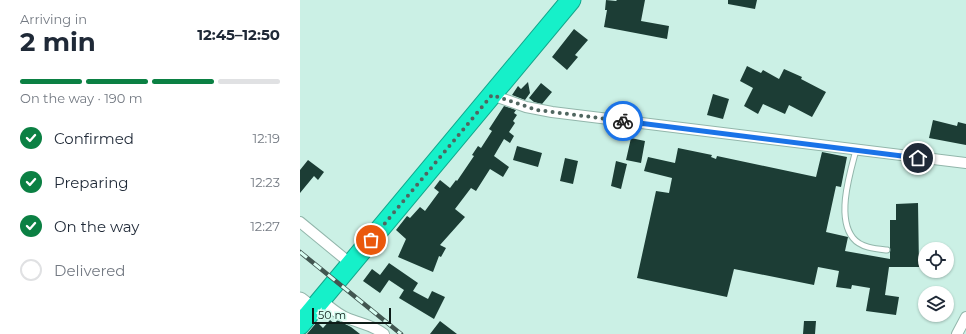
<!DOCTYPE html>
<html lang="en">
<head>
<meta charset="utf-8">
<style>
	:root { --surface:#fff; --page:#f2f2f3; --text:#1f2937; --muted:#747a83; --line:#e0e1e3; --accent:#0b8043 }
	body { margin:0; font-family:Montserrat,sans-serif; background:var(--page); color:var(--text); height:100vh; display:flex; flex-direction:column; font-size:15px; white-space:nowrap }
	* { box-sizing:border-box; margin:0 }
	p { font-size:13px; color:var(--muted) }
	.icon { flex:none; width:22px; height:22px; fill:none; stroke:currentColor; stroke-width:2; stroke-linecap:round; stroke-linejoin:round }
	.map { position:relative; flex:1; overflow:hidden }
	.sheet { display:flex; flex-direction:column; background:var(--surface); width:300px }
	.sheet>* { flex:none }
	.controls { position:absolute; left:618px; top:242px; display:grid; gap:8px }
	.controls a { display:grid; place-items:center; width:36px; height:36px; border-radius:50%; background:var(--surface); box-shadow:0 1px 3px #0004; font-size:20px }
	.scale { position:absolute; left:12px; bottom:10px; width:79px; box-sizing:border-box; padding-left:4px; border:2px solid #0e1c18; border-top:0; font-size:11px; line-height:14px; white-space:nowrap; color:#0e1c18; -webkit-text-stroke:3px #d8fef2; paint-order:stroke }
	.pin { position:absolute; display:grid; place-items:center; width:34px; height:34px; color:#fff; margin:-17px; border:2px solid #fff; border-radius:50%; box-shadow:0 1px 4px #0007 }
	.courier { position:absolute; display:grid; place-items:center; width:40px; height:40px; margin:-20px; border:3px solid #1a73e8; border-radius:50%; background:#fff; color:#222; box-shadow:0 1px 5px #0007 }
	.summary em { font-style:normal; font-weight:700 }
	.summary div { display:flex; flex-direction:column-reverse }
	.summary { display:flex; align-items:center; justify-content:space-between; height:68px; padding:0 20px }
	h1 { font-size:26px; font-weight:700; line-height:30px }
	.bar { display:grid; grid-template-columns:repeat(4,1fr); gap:6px 4px; align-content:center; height:48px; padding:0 20px }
	.bar i { height:5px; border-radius:3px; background:var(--line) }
	.bar .selected { background:var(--accent) }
	.bar p { grid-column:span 4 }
	ol { padding:0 20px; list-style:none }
	li { display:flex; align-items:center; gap:12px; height:44px }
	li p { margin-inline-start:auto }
	li .icon { padding:4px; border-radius:50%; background:var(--accent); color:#fff; stroke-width:4 }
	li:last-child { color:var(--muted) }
	li i { width:22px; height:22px; border:2px solid var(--line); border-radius:50% }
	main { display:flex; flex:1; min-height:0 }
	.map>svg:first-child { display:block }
	.building { fill:#1c3d35 }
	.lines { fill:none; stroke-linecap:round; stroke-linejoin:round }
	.lane-casing { stroke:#92b6ab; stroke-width:7 }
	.street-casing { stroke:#92b6ab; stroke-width:12 }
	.secondary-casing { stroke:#92b6ab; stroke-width:17 }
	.highway-casing { stroke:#13a68b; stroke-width:21 }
	.lane { stroke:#fff; stroke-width:5 }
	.street { stroke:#fff; stroke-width:10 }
	.secondary { stroke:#fff; stroke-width:15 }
	.highway { stroke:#16f0c9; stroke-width:19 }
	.rail-casing { stroke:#415650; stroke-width:4.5 }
	.rail { stroke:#d8fef2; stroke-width:3; stroke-dasharray:9; stroke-linecap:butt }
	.done { stroke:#506660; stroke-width:4; stroke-dasharray:0 7.2 }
	.route { stroke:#1a73e8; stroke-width:5 }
</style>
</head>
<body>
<main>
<section class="sheet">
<div class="summary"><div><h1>2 min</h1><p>Arriving in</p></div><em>12:45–12:50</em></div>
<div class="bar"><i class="selected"></i><i class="selected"></i><i class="selected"></i><i></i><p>On the way · 190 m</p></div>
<ol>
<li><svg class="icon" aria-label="check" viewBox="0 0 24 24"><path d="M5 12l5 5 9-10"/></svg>Confirmed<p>12:19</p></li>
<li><svg class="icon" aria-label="check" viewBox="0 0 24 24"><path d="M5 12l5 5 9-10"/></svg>Preparing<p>12:23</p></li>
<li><svg class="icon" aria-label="check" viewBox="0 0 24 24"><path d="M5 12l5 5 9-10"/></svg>On the way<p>12:27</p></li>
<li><i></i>Delivered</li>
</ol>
</section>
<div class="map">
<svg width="666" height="334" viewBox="0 0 666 334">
	<rect width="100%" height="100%" fill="#cbf0e5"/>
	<path class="building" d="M 306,0 L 316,1 L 317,0 L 345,0 L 341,21 L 369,26 L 367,39 L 304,27 L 307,10 L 305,10 Z
		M 428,0 L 457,0 L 455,9 L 428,4 Z
		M 274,29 L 288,40 L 275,55 L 278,57 L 267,70 L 252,57 Z
		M 447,66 L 461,73 L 463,70 L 479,79 L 484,69 L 502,77 L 501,79 L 526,92 L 512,117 L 489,105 L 485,114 L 463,104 L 458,114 L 444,106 L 453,88 L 440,81 Z
		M 228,82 L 230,93 L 225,100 L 212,95 L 218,86 L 221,89 Z
		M 241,83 L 252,92 L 242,104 L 234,102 L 229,98 Z
		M 413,94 L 429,99 L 423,119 L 407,115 Z
		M 204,106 L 216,110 L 214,113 L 217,115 L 213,121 L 215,123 L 209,132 L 214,136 L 210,143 L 204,139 L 194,156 L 209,167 L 203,177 L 190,169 L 176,191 L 171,188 L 155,209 L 165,217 L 140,245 L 146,248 L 141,257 L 139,256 L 133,272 L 98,257 L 106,239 L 96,230 L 107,216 L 110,218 L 120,207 L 125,211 L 139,192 L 134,188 L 140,180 L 150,188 L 156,180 L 157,181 L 174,156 L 172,155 L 178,146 L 181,148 L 192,131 L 189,129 Z
		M 633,120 L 657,126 L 658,122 L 666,124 L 666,145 L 629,138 Z
		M 331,138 L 345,141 L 341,163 L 326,160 Z
		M 217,146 L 242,153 L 238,167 L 213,160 Z
		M 378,148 L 412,155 L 411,157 L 416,159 L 417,156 L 516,177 L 522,152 L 547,157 L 541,187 L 536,186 L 526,232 L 548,237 L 545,251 L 590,259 L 590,220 L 596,220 L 596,204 L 618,203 L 619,267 L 589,267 L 585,295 L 599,297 L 596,315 L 566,311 L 570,288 L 552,285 L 551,289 L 536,287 L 539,271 L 518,267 L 514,285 L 434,269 L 427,297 L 337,278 L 356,191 L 369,193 L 372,178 L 344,171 L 348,157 L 375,163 Z
		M 265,158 L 278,161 L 273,184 L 260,181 Z
		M 8,160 L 24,172 L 18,180 L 14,176 L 0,193 L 0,170 Z
		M 316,161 L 327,164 L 321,189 L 311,186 Z
		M 89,263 L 118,283 L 113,291 L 128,299 L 132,291 L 145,297 L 134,319 L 99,298 L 104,290 L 89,280 L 80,293 L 63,281 L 72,269 L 80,275 Z
		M 30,320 L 35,324 L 37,320 L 51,327 L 60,334 L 7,334 L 17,322 L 23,328 Z
		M 140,321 L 157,334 L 130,334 Z
		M 504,321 L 516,321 L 515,334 L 503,334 Z"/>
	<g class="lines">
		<defs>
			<path id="lane" d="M 556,150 C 550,173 536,217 553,238 C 561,248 576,249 587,250"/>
			<path id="street" d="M 192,95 L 226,107 L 252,112 L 666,163
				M 0,222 L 51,264
				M 21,300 C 29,306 37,314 47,318 C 61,324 71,324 84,334
				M 657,334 L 666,317"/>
			<path id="secondary" d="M 0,300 L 13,310"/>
			<path id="highway" d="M 0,325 L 271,0"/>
		</defs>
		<use href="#lane" class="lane-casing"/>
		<use href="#street" class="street-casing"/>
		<use href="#secondary" class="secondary-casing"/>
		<use href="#highway" class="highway-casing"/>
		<use href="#lane" class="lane"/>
		<use href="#street" class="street"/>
		<use href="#secondary" class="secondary"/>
		<use href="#highway" class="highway"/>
		<defs>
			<path id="rail" d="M 0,252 L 101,334"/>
		</defs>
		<use href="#rail" class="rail-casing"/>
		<use href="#rail" class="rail"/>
	</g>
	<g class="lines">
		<path class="done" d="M 71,240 L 192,95 L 237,110 L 323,121"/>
		<path class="route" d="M 323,121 L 618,158"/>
	</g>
</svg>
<div class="controls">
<a><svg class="icon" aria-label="locate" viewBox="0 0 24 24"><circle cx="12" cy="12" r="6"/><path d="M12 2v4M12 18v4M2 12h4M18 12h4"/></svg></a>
<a><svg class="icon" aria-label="layers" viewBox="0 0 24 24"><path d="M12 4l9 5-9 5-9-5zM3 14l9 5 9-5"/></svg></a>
</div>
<div class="scale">50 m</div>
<div class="pin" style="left:71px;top:240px;background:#ea580c"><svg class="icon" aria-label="bag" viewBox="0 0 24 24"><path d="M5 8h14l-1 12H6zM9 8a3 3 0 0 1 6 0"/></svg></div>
<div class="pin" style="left:618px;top:158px;background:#1f2937"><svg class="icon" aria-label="home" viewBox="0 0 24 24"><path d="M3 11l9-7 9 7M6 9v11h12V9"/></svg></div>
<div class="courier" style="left:323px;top:121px"><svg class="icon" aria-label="bike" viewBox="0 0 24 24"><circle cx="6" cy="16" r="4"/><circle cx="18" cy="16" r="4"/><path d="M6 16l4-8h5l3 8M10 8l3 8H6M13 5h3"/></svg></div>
</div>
</main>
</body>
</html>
